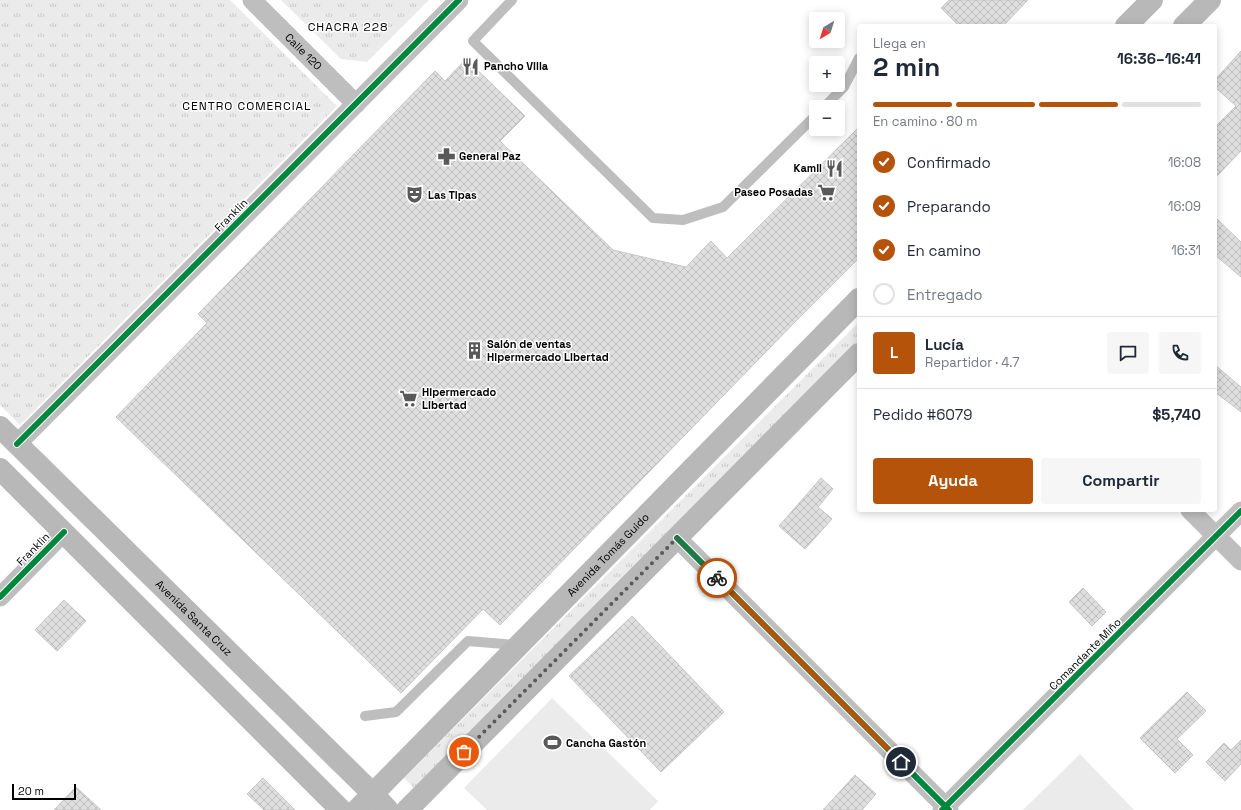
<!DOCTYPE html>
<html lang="es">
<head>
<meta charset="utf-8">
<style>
	:root { --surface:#fff; --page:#f6f6f7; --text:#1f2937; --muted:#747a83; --line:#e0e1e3; --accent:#b45309 }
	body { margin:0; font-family:"Space Grotesk",sans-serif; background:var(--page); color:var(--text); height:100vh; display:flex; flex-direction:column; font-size:15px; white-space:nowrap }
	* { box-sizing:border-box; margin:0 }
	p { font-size:13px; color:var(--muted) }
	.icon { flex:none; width:22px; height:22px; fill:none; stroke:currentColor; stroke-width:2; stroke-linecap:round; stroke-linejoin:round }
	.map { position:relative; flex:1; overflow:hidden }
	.sheet { position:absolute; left:857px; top:24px; width:360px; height:488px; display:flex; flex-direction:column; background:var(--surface); border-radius:4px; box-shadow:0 2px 10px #0003 }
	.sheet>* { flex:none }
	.needle { width:26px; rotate:218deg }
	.buttons { position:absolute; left:809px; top:12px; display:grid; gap:8px }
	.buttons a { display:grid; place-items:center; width:36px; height:36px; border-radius:4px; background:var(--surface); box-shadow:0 2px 10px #0003; font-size:20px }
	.scale { position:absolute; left:12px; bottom:10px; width:64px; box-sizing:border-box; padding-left:4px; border:2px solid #000; border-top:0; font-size:11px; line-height:14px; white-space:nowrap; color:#000; -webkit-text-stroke:3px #fff; paint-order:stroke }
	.pin { position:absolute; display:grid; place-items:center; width:34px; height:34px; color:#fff; margin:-17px; border:2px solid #fff; border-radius:50%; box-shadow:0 1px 4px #0007 }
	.courier { position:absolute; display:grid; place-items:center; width:40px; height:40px; margin:-20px; border:3px solid #b45309; border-radius:50%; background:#fff; color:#222; box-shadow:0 1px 5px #0007 }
	.head em { font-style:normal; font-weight:700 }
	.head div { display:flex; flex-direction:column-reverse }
	.head { display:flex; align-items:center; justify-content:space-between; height:68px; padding:0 16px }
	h1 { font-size:26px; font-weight:700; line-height:30px }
	.bar { display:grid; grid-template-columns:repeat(4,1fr); gap:6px 4px; align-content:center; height:48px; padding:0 16px }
	.bar i { height:5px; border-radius:3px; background:var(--line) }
	.bar .current { background:var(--accent) }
	.bar p { grid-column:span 4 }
	.line { display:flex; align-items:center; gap:10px; padding:0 16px; border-top:1px solid var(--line) }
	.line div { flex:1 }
	.round { display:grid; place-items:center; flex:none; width:42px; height:42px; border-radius:4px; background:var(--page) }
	ol { padding:0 16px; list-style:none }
	li { display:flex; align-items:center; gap:12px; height:44px }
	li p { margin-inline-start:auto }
	li .icon { padding:4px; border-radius:50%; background:var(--accent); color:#fff; stroke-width:4 }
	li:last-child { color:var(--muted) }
	li i { width:22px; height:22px; border:2px solid var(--line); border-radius:50% }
	.cta { display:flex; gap:8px; margin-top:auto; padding:8px 16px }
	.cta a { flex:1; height:46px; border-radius:4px; background:var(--accent); color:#fff; font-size:16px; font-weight:700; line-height:46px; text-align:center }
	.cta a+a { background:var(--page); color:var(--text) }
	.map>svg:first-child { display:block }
	.grass { fill:url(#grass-tufts) }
	.garden { fill:#ebebeb }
	.building { fill:url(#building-cross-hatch); stroke:#c6c6c6 }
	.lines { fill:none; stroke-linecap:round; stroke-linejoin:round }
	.lane { stroke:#bebebe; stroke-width:10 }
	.street { stroke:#bebebe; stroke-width:19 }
	.secondary { stroke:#b8b8b8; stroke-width:22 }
	.cycleway-casing { stroke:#fff; stroke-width:8 }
	.cycleway { stroke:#00873e; stroke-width:6 }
	.done { stroke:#595959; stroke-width:4; stroke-dasharray:0 7.2 }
	.route { stroke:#b45309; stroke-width:5 }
	.labels { text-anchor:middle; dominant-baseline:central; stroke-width:3; stroke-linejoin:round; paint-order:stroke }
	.street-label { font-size:11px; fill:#000; stroke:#fff }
	.poi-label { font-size:11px; font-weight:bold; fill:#000; stroke:#fff; text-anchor:start }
	.neighbourhood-label { font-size:12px; letter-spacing:1px; fill:#000; stroke:#fff }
</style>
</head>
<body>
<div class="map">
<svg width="1241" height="810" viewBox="0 0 1241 810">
	<defs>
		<pattern id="grass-tufts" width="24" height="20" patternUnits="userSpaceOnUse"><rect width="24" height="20" fill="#ebebeb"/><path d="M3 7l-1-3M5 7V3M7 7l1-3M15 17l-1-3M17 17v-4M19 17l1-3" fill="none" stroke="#c8c8c8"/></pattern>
		<pattern id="building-cross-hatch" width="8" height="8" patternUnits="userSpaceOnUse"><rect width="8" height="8" fill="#dfdfdf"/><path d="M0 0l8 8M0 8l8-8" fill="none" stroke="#bebebe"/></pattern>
	</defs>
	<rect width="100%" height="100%" fill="#fff"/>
	<path class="grass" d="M 0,0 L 230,0 L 337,106 L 20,425 L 0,405 Z
		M 281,0 L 429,0 L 367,62 L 341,59 Z
		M 859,322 L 859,344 L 415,789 L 404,778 Z"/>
	<path class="garden" d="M 552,698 L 658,801 L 650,810 L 487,810 L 464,788 Z
		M 1080,754 L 1134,810 L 1023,810 Z"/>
	<path class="building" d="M 949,0 L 1028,0 L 1003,26 L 959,26 L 941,8 Z
		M 1241,51 L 1241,151 L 1215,178 L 1215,127 L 1236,106 L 1215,87 L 1215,80 Z
		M 466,59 L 525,116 L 500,141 L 613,250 L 686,267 L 711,241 L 727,258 L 859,127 L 859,258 L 795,322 L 500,625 L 483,609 L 401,693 L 116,417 L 207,323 L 198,314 L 435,71 L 445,81 Z
		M 1215,217 L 1241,242 L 1241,277 L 1215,255 Z
		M 1215,365 L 1241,387 L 1241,412 L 1215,392 Z
		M 821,478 L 833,489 L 818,507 L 832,519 L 805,549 L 779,526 Z
		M 1083,588 L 1106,612 L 1092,626 L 1069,602 Z
		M 64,600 L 86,621 L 57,651 L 35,630 Z
		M 632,616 L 724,712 L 661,772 L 569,676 Z
		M 1187,692 L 1206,711 L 1177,739 L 1193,755 L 1175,773 L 1140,738 Z
		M 1241,740 L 1241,764 L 1225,781 L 1206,762 L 1224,743 L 1231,750 Z
		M 855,775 L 876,794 L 862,810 L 823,810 Z
		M 263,778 L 295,810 L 264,810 L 247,794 Z
		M 76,787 L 101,810 L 54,810 Z"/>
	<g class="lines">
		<path class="lane" d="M 512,0 L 473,41 L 653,218 L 683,220 L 723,207 L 816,115
			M 824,107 L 844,87 L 859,58
			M 365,716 L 396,712 L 468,641 L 517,645"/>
		<g class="street">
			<path id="s1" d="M 252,0 L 356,104"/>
			<path d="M 17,444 L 459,0"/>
			<path d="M 1190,510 L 1241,561"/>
			<path d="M 677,538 L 949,810"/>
			<path d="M 0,597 L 64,532"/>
			<path d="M 942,810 L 1241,511"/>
		</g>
		<g class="secondary">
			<path d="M 1126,26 L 1152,0"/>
			<path d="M 1184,26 L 1210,0"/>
			<path id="s2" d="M 0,427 L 373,794 L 388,810"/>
			<path d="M 0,469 L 341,810"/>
			<path id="s3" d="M 357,810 L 859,299"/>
			<path d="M 407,810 L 859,354"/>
		</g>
		<defs>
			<path id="cycleway" d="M 17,444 L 459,0
				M 677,538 L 949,810
				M 0,597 L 64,532
				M 942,810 L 1241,511"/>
		</defs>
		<use href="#cycleway" class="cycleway-casing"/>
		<use href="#cycleway" class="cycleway"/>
	</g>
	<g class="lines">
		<path class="done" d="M 464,752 L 677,538 L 717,578"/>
		<path class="route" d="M 717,578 L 901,762"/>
	</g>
	<defs>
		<symbol id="restaurant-bare" viewBox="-9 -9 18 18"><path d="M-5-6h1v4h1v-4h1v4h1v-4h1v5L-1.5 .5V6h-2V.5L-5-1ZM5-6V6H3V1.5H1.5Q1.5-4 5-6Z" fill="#595959" stroke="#fff" stroke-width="2.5" paint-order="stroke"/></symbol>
		<symbol id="pharmacy-bare" viewBox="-9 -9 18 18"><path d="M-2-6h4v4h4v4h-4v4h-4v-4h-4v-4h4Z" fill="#595959" stroke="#fff" stroke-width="2.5" paint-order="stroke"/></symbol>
		<symbol id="supermarket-bare" viewBox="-9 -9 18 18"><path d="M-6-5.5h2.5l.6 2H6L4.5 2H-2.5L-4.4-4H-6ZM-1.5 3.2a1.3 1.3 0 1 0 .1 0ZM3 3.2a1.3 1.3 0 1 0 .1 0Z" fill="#595959" stroke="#fff" stroke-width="2.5" paint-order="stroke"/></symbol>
		<symbol id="theatre-bare" viewBox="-9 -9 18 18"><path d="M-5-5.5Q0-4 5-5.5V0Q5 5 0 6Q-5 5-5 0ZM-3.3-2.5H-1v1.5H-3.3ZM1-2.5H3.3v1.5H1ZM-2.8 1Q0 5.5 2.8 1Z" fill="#595959" stroke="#fff" stroke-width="2.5" paint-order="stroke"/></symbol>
		<symbol id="building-bare" viewBox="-9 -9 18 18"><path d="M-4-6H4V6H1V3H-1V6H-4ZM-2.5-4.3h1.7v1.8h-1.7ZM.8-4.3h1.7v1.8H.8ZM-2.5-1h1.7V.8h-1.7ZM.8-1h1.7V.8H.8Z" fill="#595959" stroke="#fff" stroke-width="2.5" paint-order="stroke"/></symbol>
		<symbol id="stadium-bare" viewBox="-9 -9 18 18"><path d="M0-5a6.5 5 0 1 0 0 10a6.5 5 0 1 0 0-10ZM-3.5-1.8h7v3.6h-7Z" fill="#595959" stroke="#fff" stroke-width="2.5" paint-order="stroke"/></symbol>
	</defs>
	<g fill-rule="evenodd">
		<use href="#restaurant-bare" x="458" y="54" width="25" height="25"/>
		<use href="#pharmacy-bare" x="434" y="144" width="25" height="25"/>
		<use href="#restaurant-bare" x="822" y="156" width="25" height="25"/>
		<use href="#supermarket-bare" x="814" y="180" width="25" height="25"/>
		<use href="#theatre-bare" x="402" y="182" width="25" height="25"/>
		<use href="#building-bare" x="462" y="338" width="25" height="25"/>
		<use href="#supermarket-bare" x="396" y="386" width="25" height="25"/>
		<use href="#stadium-bare" x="540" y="730" width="25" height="25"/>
	</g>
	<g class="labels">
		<g class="street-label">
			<text stroke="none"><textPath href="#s1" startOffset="73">Calle 120</textPath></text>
			<text transform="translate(231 215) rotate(-45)">Franklin</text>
			<text transform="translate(33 549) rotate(-45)">Franklin</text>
			<text stroke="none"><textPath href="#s3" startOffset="358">Avenida Tomás Guido</textPath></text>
			<text stroke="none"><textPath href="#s2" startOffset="272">Avenida Santa Cruz</textPath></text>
			<text transform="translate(1085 654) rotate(-45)">Comandante Miño</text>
		</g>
		<g class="poi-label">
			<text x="484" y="66">Pancho Villa</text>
			<text x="459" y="156">General Paz</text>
			<text x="822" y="168" text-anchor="end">Kamil</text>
			<text x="813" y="192" text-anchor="end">Paseo Posadas</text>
			<text x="428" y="195">Las Tipas</text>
			<text x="487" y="344">Salón de ventas<tspan x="487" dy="13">Hipermercado Libertad</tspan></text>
			<text x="422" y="392">Hipermercado<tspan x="422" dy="13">Libertad</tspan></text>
			<text x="566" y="743">Cancha Gastón</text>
		</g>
		<g class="neighbourhood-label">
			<text x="348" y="27">CHACRA 228</text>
			<text x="247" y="106">CENTRO COMERCIAL</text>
		</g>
	</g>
</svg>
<div class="buttons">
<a><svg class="needle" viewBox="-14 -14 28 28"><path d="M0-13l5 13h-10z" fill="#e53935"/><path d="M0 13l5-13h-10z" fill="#747a83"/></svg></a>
<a>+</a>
<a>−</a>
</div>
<div class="scale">20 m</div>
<div class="pin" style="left:464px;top:752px;background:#ea580c"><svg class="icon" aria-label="bag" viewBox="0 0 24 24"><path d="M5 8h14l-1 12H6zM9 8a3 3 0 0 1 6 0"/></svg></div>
<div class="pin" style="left:901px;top:762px;background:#1f2937"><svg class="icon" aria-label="home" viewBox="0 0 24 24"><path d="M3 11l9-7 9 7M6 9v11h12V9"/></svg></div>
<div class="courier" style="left:717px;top:578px"><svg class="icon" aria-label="bike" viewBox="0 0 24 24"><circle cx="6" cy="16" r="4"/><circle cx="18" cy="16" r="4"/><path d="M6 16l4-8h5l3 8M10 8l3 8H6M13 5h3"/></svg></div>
<section class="sheet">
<div class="head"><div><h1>2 min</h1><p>Llega en</p></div><em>16:36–16:41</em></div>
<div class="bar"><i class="current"></i><i class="current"></i><i class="current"></i><i></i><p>En camino · 80 m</p></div>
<ol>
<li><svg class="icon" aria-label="check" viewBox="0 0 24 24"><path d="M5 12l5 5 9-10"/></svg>Confirmado<p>16:08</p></li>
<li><svg class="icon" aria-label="check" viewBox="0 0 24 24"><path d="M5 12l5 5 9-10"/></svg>Preparando<p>16:09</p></li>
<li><svg class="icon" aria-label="check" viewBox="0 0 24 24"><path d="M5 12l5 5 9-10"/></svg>En camino<p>16:31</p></li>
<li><i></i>Entregado</li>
</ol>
<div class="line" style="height:72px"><b class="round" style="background:var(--accent);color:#fff">L</b><div><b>Lucía</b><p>Repartidor · 4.7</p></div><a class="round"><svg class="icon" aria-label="chat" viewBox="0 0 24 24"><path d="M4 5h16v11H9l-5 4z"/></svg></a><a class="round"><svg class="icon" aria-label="phone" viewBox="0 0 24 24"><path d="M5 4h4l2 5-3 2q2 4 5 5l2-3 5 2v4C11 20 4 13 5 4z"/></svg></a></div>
<div class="line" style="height:52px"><div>Pedido #6079</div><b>$5,740</b></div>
<div class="cta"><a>Ayuda</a><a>Compartir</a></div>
</section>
</div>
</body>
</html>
